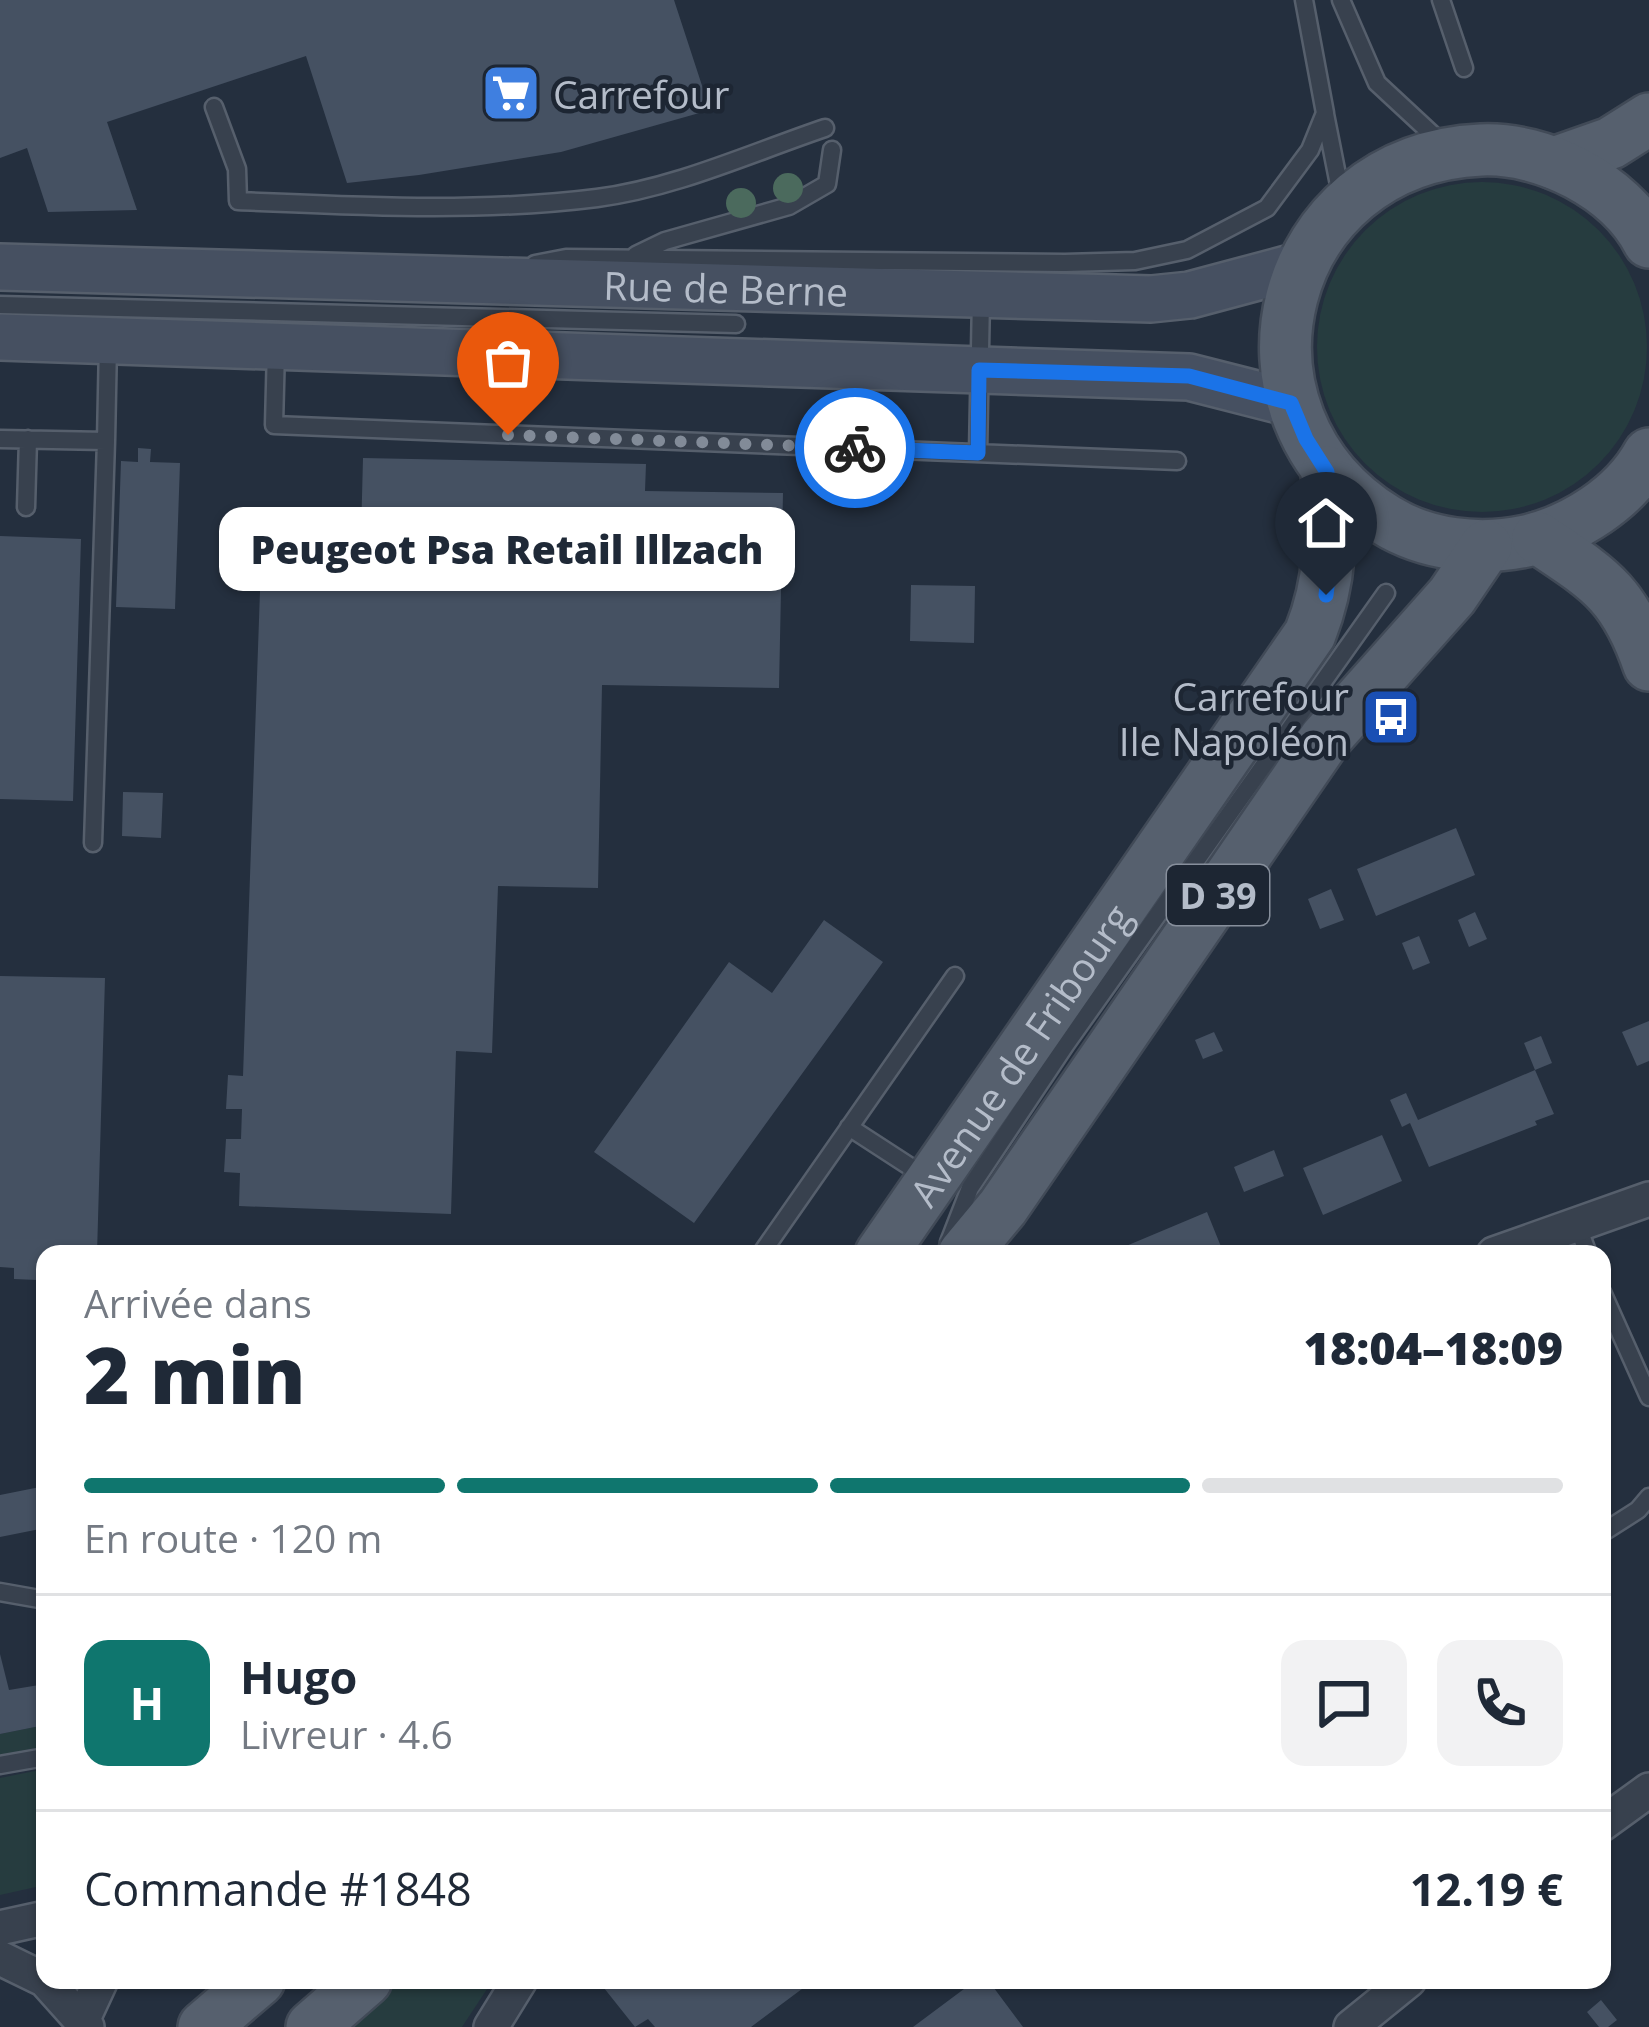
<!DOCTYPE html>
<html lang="fr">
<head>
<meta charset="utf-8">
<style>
	:root { --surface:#fff; --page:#f2f2f3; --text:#1f2937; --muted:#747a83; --line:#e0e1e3; --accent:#0f766e }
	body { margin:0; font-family:"Open Sans",sans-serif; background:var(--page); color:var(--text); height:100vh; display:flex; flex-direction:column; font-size:45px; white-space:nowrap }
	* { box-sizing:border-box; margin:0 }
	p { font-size:39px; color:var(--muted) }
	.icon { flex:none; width:66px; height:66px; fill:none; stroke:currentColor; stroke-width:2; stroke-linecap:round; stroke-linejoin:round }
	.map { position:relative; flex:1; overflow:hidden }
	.details { position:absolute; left:36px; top:1245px; width:1575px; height:744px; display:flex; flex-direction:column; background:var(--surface); border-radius:24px; box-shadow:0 3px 9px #0004 }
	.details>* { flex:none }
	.pin { position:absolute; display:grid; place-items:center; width:102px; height:102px; color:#fff; margin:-123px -51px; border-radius:50% 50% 50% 0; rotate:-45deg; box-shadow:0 0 12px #0007 }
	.pin .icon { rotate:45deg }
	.courier { position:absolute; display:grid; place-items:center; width:120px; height:120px; margin:-60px; border:9px solid #1a73e8; border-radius:50%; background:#fff; color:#222; box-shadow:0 3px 15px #0007 }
	.bubble { position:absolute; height:84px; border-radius:24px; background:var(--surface); box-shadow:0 3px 9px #0004; font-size:39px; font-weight:800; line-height:84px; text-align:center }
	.head em { font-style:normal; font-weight:800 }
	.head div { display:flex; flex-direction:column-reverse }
	.head { display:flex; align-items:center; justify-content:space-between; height:204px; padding:0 48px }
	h1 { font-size:78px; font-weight:800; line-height:90px }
	.bar { display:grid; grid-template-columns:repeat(4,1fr); gap:18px 12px; align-content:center; height:144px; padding:0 48px }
	.bar i { height:15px; border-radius:9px; background:var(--line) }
	.bar .selected { background:var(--accent) }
	.bar p { grid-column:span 4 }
	.line { display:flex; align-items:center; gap:30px; padding:0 48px; border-top:3px solid var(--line) }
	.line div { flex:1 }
	.round { display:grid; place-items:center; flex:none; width:126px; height:126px; border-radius:24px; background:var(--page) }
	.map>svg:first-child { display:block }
	.green { fill:#263c3f }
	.building { fill:#455162 }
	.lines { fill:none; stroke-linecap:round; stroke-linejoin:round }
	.lane-casing { stroke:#565f6c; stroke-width:21 }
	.street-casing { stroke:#565f6c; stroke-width:38 }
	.secondary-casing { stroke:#565f6c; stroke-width:50 }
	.primary-casing { stroke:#414a57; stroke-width:56 }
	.lane { stroke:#38414e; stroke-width:16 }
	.street { stroke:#38414e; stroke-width:33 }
	.secondary { stroke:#465061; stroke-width:45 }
	.primary { stroke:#56606e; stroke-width:51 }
	.tree { fill:#4b6a5d }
	.done { stroke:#828b98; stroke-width:12; stroke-dasharray:0 21.6 }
	.route { stroke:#1a73e8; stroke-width:15 }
	.labels { text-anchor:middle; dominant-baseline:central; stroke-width:9; stroke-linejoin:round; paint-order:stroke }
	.shield { fill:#1d2633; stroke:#878f9c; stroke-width:3 }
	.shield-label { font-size:36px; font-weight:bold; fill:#b4bcc9 }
	.poi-label { font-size:39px; fill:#b4bcc9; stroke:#1d2633; text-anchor:start }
	.street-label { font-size:39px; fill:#b4bcc9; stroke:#1d2633 }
</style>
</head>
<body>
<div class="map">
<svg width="1649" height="2027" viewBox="0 0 1649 2027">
	<rect width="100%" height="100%" fill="#242f3e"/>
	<path class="green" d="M1317 347a165 165 0 1 1 330 0a165 165 0 1 1-330 0Z
		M 45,1725 L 45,1746 L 0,1755 L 0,1734 Z
		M 45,1769 L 45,1885 L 0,1895 L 0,1778 Z
		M 401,1980 L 493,1980 L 462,2027 L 350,2027 Z"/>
	<path class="building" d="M 0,0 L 674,0 L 710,110 L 561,152 L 419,175 L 347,183 L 306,56 L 107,122 L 137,210 L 48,212 L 27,148 L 0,158 Z
		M 138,448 L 151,449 L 150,462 L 180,463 L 175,609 L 116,607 L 121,461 L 138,462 Z
		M 363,458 L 646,464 L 645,491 L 783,493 L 779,688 L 602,685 L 598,888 L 498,886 L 492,1053 L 456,1051 L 451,1214 L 239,1206 L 240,1173 L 224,1172 L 226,1139 L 241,1139 L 242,1109 L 226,1109 L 228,1075 L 243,1076 L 262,534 L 361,536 Z
		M 0,536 L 81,539 L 73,801 L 0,799 Z
		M 911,585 L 975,586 L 974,643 L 910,641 Z
		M 123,792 L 163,793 L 161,838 L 122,836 Z
		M 1456,828 L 1475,875 L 1376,916 L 1357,869 Z
		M 1331,889 L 1344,920 L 1320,929 L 1308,899 Z
		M 1475,912 L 1487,939 L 1469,947 L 1458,920 Z
		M 824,920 L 883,962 L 694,1223 L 594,1152 L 729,962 L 772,993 Z
		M 1419,936 L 1430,963 L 1413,970 L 1402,943 Z
		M 0,976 L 105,978 L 97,1254 L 45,1254 L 45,1269 L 37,1268 L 37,1280 L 14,1279 L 14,1268 L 0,1267 Z
		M 1649,1021 L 1649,1061 L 1637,1066 L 1622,1032 Z
		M 1214,1032 L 1223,1051 L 1203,1059 L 1195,1040 Z
		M 1541,1036 L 1552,1063 L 1535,1070 L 1524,1043 Z
		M 1535,1070 L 1554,1114 L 1535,1121 L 1537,1125 L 1429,1167 L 1410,1123 L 1402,1127 L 1390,1100 L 1406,1093 L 1418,1120 Z
		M 1382,1135 L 1402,1181 L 1323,1215 L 1303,1168 Z
		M 1274,1150 L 1284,1176 L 1244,1192 L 1234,1167 Z
		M 1207,1212 L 1224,1254 L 1107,1254 Z
		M 45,1486 L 45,1528 L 0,1537 L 0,1495 Z
		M 0,1654 L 9,1690 L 45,1684 L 45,1725 L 0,1734 Z
		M 602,1980 L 814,1980 L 751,2027 L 655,2027 L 648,2019 L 635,2027 L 600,1983 Z
		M 976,1980 L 988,1980 L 1023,2027 L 913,2027 Z
		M 1601,2000 L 1617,2020 L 1608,2027 L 1599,2027 L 1587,2012 Z"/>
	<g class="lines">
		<defs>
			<path id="lane" d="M 1341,0 L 1377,83 L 1447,148
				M 1441,0 L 1464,68
				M 214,107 L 237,169 L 238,201 C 357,206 478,213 597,198 C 675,188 751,153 825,128
				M 1325,114 L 1342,200
				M 636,255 L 665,241 L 789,206 L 827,184 L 832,150
				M 535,264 L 566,258 L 1065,263 L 1135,261 L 1187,250 L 1267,208 L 1310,150 L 1325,113 L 1304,0
				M 0,305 L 736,324
				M 276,348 L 274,425 L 1177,461
				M 0,439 L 106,441 L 108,344
				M 978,453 L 981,298
				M 26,507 L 28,439
				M 93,843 L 106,441
				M 849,1127 L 926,1177
				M 1577,1224 L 1588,1254
				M 949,1242 L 970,1188 L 1066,1044 L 1386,593
				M 761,1254 L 955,976
				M 1602,1292 L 1649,1397
				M 1602,1533 L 1638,1510 L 1649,1497
				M 0,1592 L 45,1600
				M 0,1765 L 45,1757"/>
			<path id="street" d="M 1494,1254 L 1649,1199
				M 1602,1824 L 1649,1790
				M 0,1928 L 45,1918
				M 0,1958 L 45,1980
				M 45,1980 L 87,2027
				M 82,2021 L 101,1980
				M 491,2027 L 520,1980
				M 1351,2027 L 1409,1980"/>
			<g id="secondary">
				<path id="s1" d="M 0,267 L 1151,299 L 1190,295 L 1302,265"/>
				<path d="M 0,337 L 1189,377 L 1291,403"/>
			</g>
			<g id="primary">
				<path d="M 1554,163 L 1611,143 L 1649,119"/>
				<path d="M 1649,242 C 1620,186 1543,147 1481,150 C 1277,159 1212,412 1386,520 C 1426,545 1480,551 1526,541 C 1574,530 1625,498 1649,454"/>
				<path d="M 1538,538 C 1599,579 1624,592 1649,665"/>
				<path id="s2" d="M 881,1254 L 1310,634 C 1333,576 1330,533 1327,472"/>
				<path d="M 964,1254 L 1003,1207 L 1325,739 L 1452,596 L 1486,546"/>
				<path d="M 204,2027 L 259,1980"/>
				<path d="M 312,2027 L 366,1980"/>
			</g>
		</defs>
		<use href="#lane" class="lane-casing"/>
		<use href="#street" class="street-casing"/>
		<use href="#secondary" class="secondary-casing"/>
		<use href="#primary" class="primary-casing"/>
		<use href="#lane" class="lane"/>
		<use href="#street" class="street"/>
		<use href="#secondary" class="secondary"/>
		<use href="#primary" class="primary"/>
	</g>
	<g class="tree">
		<circle cx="788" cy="188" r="15"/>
		<circle cx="741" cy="203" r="15"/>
	</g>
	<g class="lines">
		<path class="done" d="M 508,435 L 855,448"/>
		<path class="route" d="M 855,448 L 978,453 L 979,370 L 1189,376 L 1291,403 L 1306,439 L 1327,472 L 1331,553 L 1326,595"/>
	</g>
	<defs>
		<symbol id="supermarket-square" viewBox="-11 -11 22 22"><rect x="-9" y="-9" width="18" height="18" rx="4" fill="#3f7fe0" stroke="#1d2633"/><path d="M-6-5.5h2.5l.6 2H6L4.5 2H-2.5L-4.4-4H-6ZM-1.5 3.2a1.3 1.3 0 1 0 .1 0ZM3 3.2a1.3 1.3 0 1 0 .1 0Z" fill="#fff"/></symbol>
		<symbol id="bus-square" viewBox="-11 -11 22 22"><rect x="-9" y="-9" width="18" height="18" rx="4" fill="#1a4fb4" stroke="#1d2633"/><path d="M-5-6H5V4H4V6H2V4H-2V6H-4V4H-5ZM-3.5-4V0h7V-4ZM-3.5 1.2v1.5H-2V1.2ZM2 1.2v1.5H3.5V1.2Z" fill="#fff"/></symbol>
	</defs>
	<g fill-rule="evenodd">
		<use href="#supermarket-square" x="478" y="60" width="66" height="66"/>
		<use href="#bus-square" x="1358" y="684" width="66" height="66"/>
	</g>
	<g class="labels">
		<rect class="shield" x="1167" y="865" width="102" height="60" rx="9"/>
		<g class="shield-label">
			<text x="1218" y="895">D 39</text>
		</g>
		<g class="poi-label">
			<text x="553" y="93">Carrefour</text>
			<text x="1349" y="695" text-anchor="end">Carrefour<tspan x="1349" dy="45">Ile Napoléon</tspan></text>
		</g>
		<g class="street-label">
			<text stroke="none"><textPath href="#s1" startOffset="726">Rue de Berne</textPath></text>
			<text stroke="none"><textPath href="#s2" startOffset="243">Avenue de Fribourg</textPath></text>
		</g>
	</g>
</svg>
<div class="pin" style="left:508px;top:435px;background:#ea580c"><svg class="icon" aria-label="bag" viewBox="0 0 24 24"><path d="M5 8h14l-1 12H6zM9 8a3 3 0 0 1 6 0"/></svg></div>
<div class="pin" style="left:1326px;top:595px;background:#1f2937"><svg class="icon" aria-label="home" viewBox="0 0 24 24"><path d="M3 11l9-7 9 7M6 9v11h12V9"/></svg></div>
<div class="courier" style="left:855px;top:448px"><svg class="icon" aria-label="bike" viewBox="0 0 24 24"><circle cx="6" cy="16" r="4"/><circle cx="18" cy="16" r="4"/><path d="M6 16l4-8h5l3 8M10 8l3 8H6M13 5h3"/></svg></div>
<div class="bubble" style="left:219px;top:507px;width:576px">Peugeot Psa Retail Illzach</div>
<section class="details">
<div class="head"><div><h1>2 min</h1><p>Arrivée dans</p></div><em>18:04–18:09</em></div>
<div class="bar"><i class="selected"></i><i class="selected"></i><i class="selected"></i><i></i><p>En route · 120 m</p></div>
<div class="line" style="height:216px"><b class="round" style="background:var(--accent);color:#fff">H</b><div><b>Hugo</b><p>Livreur · 4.6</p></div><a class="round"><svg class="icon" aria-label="chat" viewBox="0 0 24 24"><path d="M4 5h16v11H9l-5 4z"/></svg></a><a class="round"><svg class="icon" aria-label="phone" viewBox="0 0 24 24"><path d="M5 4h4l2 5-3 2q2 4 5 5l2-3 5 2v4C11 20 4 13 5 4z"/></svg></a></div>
<div class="line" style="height:156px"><div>Commande #1848</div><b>12.19 €</b></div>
</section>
</div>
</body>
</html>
